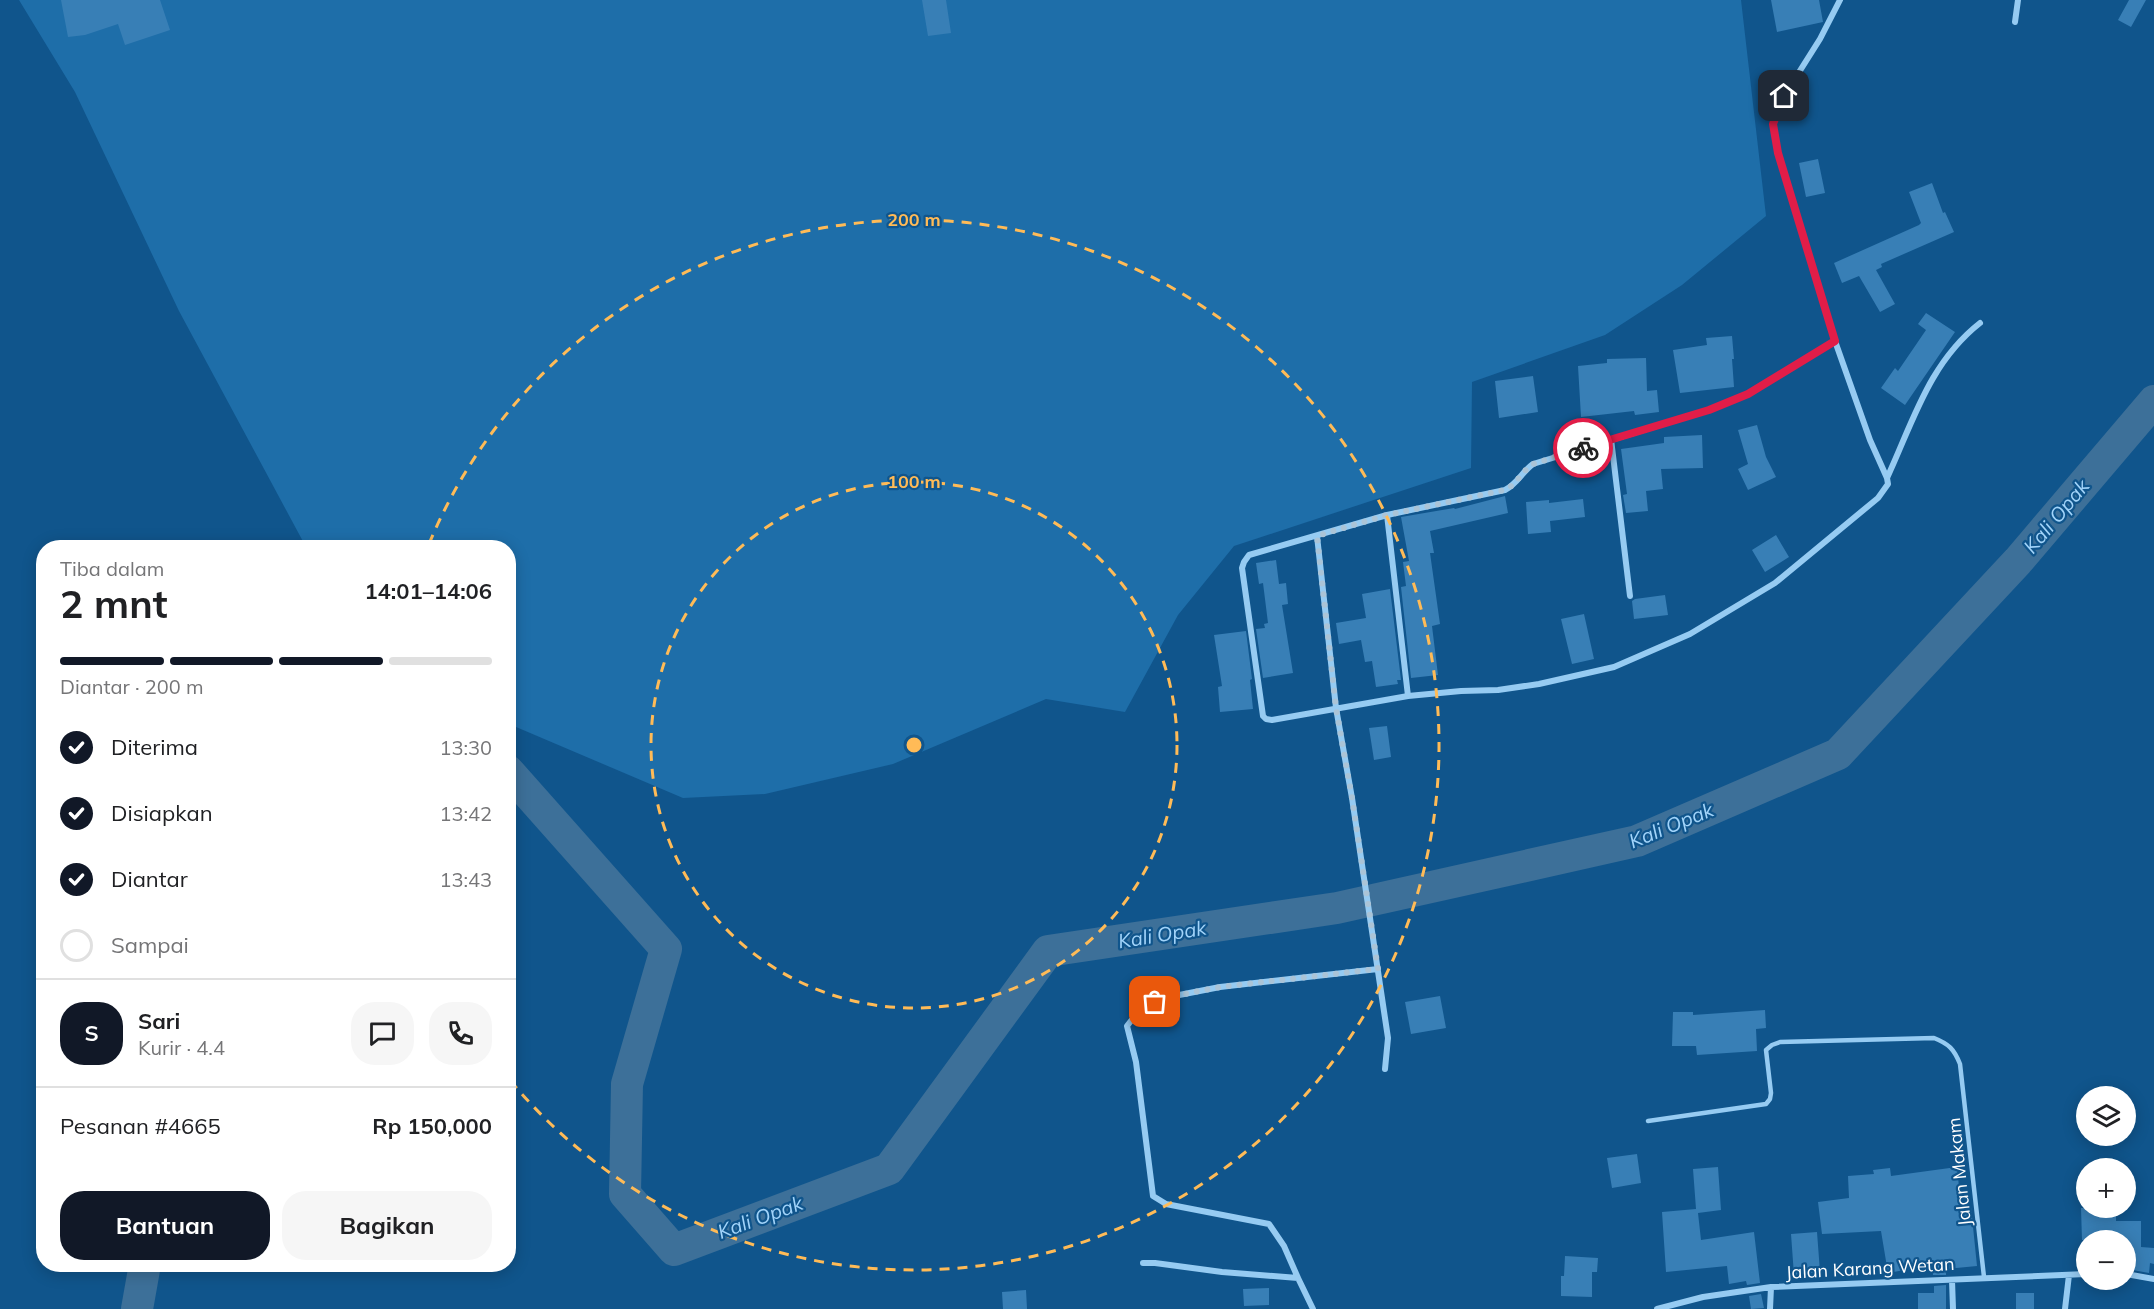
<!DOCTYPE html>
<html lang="id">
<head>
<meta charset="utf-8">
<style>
	:root { --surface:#fff; --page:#f6f6f6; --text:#202124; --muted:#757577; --line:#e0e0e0; --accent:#111827 }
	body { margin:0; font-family:Mulish,sans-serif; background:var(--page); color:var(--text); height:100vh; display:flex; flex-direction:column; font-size:22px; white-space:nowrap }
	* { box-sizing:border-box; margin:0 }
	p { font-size:20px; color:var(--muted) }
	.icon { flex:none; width:33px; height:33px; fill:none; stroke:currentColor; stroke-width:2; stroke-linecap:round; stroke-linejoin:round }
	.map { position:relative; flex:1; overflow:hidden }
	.drawer { position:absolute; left:36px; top:540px; width:480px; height:732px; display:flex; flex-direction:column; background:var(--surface); border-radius:24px; box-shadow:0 3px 15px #0003 }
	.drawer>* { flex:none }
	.tools { position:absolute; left:2076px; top:1086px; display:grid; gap:12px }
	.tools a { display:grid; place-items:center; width:60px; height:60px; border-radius:50%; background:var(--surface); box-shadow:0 3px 15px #0003; font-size:30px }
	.pin { position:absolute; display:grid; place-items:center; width:51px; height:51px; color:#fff; margin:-26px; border-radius:12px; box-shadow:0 3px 9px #0006 }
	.courier { position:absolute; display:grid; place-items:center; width:60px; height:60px; margin:-30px; border:4px solid #e11d48; border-radius:50%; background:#fff; color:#222; box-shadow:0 2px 8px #0007 }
	.headline em { font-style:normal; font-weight:700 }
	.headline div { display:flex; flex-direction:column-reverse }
	.headline { display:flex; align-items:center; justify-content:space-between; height:102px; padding:0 24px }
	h1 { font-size:39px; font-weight:700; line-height:45px }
	.bar { display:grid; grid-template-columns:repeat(4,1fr); gap:9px 6px; align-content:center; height:72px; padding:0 24px }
	.bar i { height:8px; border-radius:4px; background:var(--line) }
	.bar .active { background:var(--accent) }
	.bar p { grid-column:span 4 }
	.line { display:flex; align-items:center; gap:15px; padding:0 24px; border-top:2px solid var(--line) }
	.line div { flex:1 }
	.round { display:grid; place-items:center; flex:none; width:63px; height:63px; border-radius:24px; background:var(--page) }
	ol { padding:0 24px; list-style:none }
	li { display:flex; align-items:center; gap:18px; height:66px }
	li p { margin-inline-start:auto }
	li .icon { padding:6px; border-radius:50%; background:var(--accent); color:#fff; stroke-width:4 }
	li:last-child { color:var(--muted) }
	li i { width:33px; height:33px; border:3px solid var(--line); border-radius:50% }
	.button { display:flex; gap:12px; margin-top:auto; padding:12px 24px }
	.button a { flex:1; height:69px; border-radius:24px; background:var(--accent); color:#fff; font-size:24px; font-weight:700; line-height:69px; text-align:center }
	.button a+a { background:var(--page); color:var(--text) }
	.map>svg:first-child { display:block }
	.green { fill:#1e6ea9 }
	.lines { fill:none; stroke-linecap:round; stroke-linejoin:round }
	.river { stroke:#3d7099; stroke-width:32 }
	.building { fill:#387fb6 }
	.lane { stroke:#96cbf2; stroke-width:4.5 }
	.street { stroke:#96cbf2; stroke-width:6 }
	.done { stroke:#abc4d7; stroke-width:6; stroke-dasharray:0 10.8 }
	.route { stroke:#e11d48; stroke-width:8 }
	.ring { fill:none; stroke:#ffbb57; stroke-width:3; stroke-dasharray:10 8 }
	.labels { text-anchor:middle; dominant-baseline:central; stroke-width:4.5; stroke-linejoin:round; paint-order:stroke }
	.street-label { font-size:18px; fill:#fff; stroke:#10558c }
	.water-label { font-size:20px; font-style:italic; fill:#a2d4fa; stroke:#10558c }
	.centre { fill:#ffbb57; stroke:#10558c; stroke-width:3 }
	.ring-label { font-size:18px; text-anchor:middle; font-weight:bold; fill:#ffbb57; stroke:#10558c; stroke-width:4.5; stroke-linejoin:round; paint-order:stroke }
</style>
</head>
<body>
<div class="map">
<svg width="2154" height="1309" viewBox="0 0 2154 1309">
	<rect width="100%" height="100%" fill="#10558c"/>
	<path class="green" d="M 19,0 L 1741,0 L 1766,216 L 1682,285 L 1605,335 L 1472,382 L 1471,468 L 1234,546 L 1178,615 L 1125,712 L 1046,699 L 893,764 L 765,794 L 683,798 L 509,724 L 508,548 L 306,547 L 179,311 L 75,92 Z"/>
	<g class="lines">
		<path class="river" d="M 508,771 L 666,949 L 627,1084 L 625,1194 L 674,1250 L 889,1169 L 1048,951 L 1337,908 L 1637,841 L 1838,754 L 2018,561 L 2154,401
			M 137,1309 L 145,1264"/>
	</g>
	<path class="building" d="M 61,0 L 160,0 L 170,30 L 125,45 L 118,24 L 85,35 L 68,37 Z
		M 922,0 L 946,0 L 951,33 L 928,36 Z
		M 1771,0 L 1819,0 L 1823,22 L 1777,32 Z
		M 2129,0 L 2146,0 L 2131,27 L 2118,20 Z
		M 1818,159 L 1825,193 L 1806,197 L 1799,163 Z
		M 1932,183 L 1943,213 L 1945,212 L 1954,232 L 1881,264 L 1882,267 L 1876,270 L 1895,304 L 1880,312 L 1859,276 L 1842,283 L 1834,263 L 1919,225 L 1921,223 L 1909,192 Z
		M 1926,313 L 1955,332 L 1905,405 L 1881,388 L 1895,368 L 1898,371 L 1926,330 L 1918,324 Z
		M 1732,336 L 1734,359 L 1732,359 L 1734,387 L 1680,393 L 1673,350 L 1707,345 L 1706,338 Z
		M 1646,358 L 1647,391 L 1657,390 L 1659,412 L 1635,415 L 1634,411 L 1581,417 L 1578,366 L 1607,363 L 1607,359 Z
		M 1533,376 L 1538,412 L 1499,418 L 1495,381 Z
		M 1757,425 L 1766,457 L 1776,477 L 1748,490 L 1738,469 L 1748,464 L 1738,430 Z
		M 1702,435 L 1703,468 L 1661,469 L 1663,489 L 1646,491 L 1648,511 L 1626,513 L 1623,495 L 1627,494 L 1621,449 L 1664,443 L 1664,437 Z
		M 1505,496 L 1508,513 L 1430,531 L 1434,553 L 1430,553 L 1440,624 L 1432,626 L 1438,675 L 1411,678 L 1401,587 L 1406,586 L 1403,562 L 1409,561 L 1401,517 L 1454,508 L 1455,509 Z
		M 1583,499 L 1585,517 L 1550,521 L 1551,532 L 1528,534 L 1526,502 L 1549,500 L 1549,503 Z
		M 1776,535 L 1789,557 L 1765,572 L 1752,550 Z
		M 1276,560 L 1279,584 L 1286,583 L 1288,604 L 1282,605 L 1293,673 L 1263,678 L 1256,629 L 1265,628 L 1264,624 L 1268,623 L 1263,583 L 1259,584 L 1256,563 Z
		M 1390,589 L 1401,680 L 1397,680 L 1398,684 L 1376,687 L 1372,661 L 1365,662 L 1361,640 L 1339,644 L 1336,623 L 1366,618 L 1362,594 Z
		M 1665,595 L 1668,615 L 1634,619 L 1632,601 L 1635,599 Z
		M 1584,614 L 1594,659 L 1572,664 L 1561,619 Z
		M 1246,631 L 1252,679 L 1250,680 L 1253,709 L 1220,712 L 1218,687 L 1222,686 L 1214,635 Z
		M 1387,726 L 1391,757 L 1374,760 L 1369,728 Z
		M 1440,996 L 1446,1028 L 1411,1034 L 1405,1002 Z
		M 1765,1010 L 1766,1028 L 1756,1029 L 1757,1051 L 1697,1055 L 1696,1046 L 1672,1046 L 1673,1012 L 1693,1012 L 1693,1015 Z
		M 1637,1154 L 1641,1183 L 1612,1188 L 1607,1158 Z
		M 1718,1167 L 1721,1210 L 1698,1213 L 1701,1240 L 1754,1232 L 1760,1283 L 1747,1285 L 1746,1281 L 1729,1284 L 1727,1266 L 1666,1272 L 1662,1212 L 1696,1209 L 1693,1169 Z
		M 1957,1167 L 1961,1207 L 1971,1207 L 1977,1266 L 1946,1269 L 1946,1275 L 1933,1275 L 1932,1265 L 1888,1273 L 1881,1231 L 1822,1234 L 1818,1202 L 1849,1198 L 1848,1176 L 1874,1174 L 1873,1170 L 1890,1168 L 1891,1176 Z
		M 2081,1208 L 2116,1208 L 2116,1221 L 2141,1221 L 2141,1247 L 2154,1248 L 2154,1264 L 2150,1263 L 2149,1273 L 2127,1269 L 2126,1240 L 2082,1240 Z
		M 1817,1232 L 1820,1272 L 1794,1275 L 1791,1234 Z
		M 1565,1256 L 1598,1258 L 1597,1272 L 1592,1272 L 1592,1297 L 1561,1296 L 1561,1276 L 1564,1276 Z
		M 1946,1285 L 1946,1309 L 1918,1309 L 1918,1293 L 1934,1293 L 1934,1286 Z
		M 1269,1288 L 1269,1305 L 1244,1306 L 1243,1289 Z
		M 1026,1290 L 1027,1309 L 1003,1309 L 1002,1292 Z
		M 2016,1293 L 2034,1293 L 2034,1309 L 2016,1309 Z
		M 1761,1294 L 1764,1308 L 1751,1309 L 1749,1296 Z"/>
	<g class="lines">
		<path class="lane" d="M 1648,1121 L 1766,1104 L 1770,1099 L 1771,1093 L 1766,1050 L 1772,1045 L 1780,1042 L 1934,1038 C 1949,1044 1954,1049 1960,1064 L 1984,1277"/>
		<path class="street" d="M 1840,0 L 1820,39 L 1784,96 L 1773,124 L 1778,153 L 1835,341 L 1748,394 L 1709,410 L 1533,464 C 1522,472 1517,484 1505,490 L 1387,515 L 1249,555 L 1244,562 L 1242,568 L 1263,716 L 1266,719 L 1272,720 L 1408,696 L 1461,691 L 1498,690 L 1539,684 L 1614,667 L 1690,634 L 1775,583 L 1878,498 L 1888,484 L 1887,478 C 1913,422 1929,363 1980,323
			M 2015,22 L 2018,0
			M 1835,341 L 1870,440 L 1887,478
			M 1611,439 L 1630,596
			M 1387,515 L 1408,696
			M 1317,536 L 1336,708 L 1352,798 L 1388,1038 L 1385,1069
			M 1143,1263 L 1155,1263 L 1222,1272 L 1298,1278 L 1313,1309
			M 2126,1274 L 2154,1279
			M 1298,1278 L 1284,1246 L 1269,1224 L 1166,1204 L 1153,1196 L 1136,1062 L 1127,1026 L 1141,1008 L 1169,997 L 1220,987 L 1378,969
			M 1952,1280 L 1953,1309
			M 1657,1309 L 1703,1297 L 1771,1287 L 2086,1274
			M 1770,1309 L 1771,1287
			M 2065,1309 L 2069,1275"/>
	</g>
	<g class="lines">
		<path class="done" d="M 1155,1002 L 1169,997 L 1220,987 L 1378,969 L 1352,798 L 1336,708 L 1317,536 L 1387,515 L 1505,490 C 1517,484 1522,471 1533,464 L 1583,448"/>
		<path class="route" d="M 1583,448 L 1709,410 L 1748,394 L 1835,341 L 1778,153 L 1773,124 L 1784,96"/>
	</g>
	<g class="ring">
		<circle cx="914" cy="745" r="263"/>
		<path d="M429 544A525 525 0 1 1 509 1079"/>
	</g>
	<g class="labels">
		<g class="street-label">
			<text transform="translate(1959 1172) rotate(-96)">Jalan Makam</text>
			<text transform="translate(1870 1268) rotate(-3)">Jalan Karang Wetan</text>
		</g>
		<g class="water-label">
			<text transform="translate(2056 516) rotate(-50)">Kali Opak</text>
			<text transform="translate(1671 825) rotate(-22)">Kali Opak</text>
			<text transform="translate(1162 934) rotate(-9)">Kali Opak</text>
			<text transform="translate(760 1217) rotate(-20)">Kali Opak</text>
		</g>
	</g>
	<circle cx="914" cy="745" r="9" class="centre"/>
	<g class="ring-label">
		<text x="914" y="226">200 m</text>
		<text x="914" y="488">100 m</text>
	</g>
</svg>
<div class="tools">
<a><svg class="icon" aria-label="layers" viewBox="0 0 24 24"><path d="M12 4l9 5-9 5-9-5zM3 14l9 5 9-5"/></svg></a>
<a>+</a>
<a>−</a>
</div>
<div class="pin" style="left:1155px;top:1002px;background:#ea580c"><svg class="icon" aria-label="bag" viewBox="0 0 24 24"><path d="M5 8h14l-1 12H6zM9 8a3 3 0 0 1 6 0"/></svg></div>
<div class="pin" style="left:1784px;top:96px;background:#1f2937"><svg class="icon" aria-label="home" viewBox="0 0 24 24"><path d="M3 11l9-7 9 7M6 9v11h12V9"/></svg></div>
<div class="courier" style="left:1583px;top:448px"><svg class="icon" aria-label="bike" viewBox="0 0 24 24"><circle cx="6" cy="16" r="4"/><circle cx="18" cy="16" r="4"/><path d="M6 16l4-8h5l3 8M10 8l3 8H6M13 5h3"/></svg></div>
<section class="drawer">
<div class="headline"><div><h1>2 mnt</h1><p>Tiba dalam</p></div><em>14:01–14:06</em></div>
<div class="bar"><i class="active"></i><i class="active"></i><i class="active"></i><i></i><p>Diantar · 200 m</p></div>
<ol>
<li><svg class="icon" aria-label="check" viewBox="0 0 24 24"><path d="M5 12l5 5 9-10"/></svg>Diterima<p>13:30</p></li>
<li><svg class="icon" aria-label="check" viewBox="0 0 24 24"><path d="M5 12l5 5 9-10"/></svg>Disiapkan<p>13:42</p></li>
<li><svg class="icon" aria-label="check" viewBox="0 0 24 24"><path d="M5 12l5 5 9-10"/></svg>Diantar<p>13:43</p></li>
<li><i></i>Sampai</li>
</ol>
<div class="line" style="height:108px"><b class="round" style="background:var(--accent);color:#fff">S</b><div><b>Sari</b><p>Kurir · 4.4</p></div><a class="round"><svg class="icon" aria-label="chat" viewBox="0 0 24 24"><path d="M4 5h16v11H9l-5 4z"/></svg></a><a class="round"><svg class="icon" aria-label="phone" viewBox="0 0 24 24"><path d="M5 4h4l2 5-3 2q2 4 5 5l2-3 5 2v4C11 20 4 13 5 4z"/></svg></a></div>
<div class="line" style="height:78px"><div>Pesanan #4665</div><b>Rp 150,000</b></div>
<div class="button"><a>Bantuan</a><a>Bagikan</a></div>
</section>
</div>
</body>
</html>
